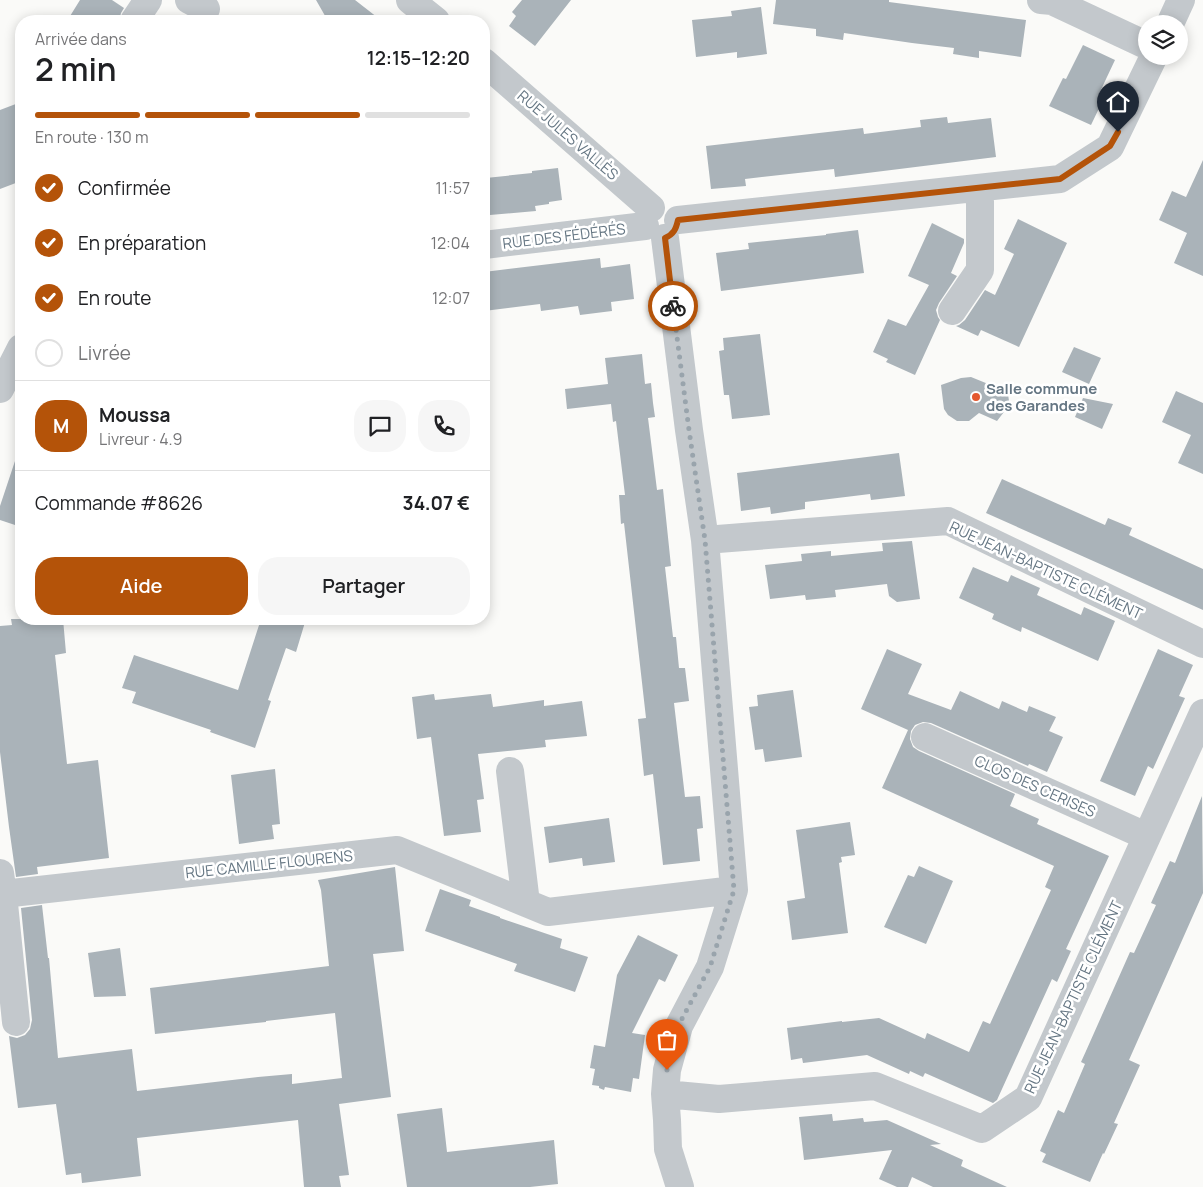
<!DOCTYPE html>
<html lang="fr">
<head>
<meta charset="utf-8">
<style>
	:root { --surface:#fff; --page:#f6f6f6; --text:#202124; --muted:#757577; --line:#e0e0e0; --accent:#b45309 }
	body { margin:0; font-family:Manrope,sans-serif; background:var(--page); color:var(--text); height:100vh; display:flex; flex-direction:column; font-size:19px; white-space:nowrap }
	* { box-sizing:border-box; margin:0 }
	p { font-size:16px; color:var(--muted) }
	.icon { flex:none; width:28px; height:28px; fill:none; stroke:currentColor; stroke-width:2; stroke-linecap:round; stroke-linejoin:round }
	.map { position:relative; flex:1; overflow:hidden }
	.sheet { position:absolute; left:15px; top:15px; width:475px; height:610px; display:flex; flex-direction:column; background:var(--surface); border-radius:20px; box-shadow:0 2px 12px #0003 }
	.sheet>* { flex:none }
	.buttons { position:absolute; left:1138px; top:15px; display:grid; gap:10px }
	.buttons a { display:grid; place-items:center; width:50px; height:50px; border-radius:50%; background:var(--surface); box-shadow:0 2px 12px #0003; font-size:25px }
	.pin { position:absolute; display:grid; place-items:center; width:42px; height:42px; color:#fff; margin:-51px -21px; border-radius:50% 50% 50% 0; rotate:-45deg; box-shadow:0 0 5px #0007 }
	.pin .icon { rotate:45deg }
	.courier { position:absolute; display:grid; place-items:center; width:50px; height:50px; margin:-25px; border:4px solid #b45309; border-radius:50%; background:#fff; color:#222; box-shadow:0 1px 6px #0007 }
	.head em { font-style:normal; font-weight:600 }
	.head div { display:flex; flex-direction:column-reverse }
	.head { display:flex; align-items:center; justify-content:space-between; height:85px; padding:0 20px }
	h1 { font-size:32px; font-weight:600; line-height:38px }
	.bar { display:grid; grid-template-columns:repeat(4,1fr); gap:8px 5px; align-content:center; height:60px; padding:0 20px }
	.bar i { height:6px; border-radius:4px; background:var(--line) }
	.bar .on { background:var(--accent) }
	.bar p { grid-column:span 4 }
	.line { display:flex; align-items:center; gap:12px; padding:0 20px; border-top:1px solid var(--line) }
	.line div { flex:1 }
	.round { display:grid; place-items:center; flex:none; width:52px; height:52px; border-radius:20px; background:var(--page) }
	ol { padding:0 20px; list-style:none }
	li { display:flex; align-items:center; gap:15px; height:55px }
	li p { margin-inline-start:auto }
	li .icon { padding:5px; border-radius:50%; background:var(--accent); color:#fff; stroke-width:4 }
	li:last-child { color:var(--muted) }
	li i { width:28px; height:28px; border:2px solid var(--line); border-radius:50% }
	.button { display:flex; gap:10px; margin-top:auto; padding:10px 20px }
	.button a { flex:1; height:58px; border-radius:20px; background:var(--accent); color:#fff; font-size:20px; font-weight:600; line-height:58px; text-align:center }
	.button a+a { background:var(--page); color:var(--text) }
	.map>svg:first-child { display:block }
	.building { fill:#aab3b9 }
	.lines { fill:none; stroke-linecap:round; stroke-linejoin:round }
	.minor { stroke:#c3c8cc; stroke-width:28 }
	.done { stroke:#99a4ac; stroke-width:5; stroke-dasharray:0 9 }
	.route { stroke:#b45309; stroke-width:6 }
	.poi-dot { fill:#e4572e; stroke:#fff; stroke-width:2 }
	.labels { text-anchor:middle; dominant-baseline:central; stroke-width:5; stroke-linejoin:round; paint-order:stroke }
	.street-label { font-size:15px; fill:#657683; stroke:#fff }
	.poi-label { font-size:15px; font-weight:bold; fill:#657683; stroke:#fff; text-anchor:start }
</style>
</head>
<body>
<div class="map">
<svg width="1203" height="1187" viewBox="0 0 1203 1187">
	<rect width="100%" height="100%" fill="#fafaf8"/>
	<path class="building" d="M 80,0 L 112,0 L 124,8 L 121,13 L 119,21 L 67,21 Z
		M 316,0 L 355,0 L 382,21 L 328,21 Z
		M 522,0 L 571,0 L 535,46 L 509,26 L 516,16 L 512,12 Z
		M 776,0 L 889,0 L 889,2 L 1026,20 L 1021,57 L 979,51 L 979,58 L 953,54 L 954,48 L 912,43 L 844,33 L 843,40 L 816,36 L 816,29 L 773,24 Z
		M 761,7 L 767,54 L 737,58 L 737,52 L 696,57 L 692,20 L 732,16 L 731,11 Z
		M 1083,45 L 1115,60 L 1098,96 L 1104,98 L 1091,125 L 1049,106 L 1063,78 L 1066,79 Z
		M 21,102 L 21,181 L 0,189 L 0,110 Z
		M 947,117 L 948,123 L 991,118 L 996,157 L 835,177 L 834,169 L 745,179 L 746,186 L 711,189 L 706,146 L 863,128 L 864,134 L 921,127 L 920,120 Z
		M 1203,160 L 1203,276 L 1174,263 L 1187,233 L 1159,220 L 1172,191 L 1186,197 Z
		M 558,168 L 562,200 L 549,202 L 549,204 L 535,206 L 536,211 L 490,215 L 486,178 L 532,173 L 532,171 Z
		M 1018,219 L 1067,243 L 1019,347 L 981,330 L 978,336 L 956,326 L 959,325 L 965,320 L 985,290 L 995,295 L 1014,254 L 1004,249 Z
		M 932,223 L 964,239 L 964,243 L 951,273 L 957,276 L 939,303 L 936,310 L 938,317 L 940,320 L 915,375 L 886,362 L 888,359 L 873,352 L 888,319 L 906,326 L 929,285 L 908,276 Z
		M 858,230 L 864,273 L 721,291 L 716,253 L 749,249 L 748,243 L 826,235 L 826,234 Z
		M 600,258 L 601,268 L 630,264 L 634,299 L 611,302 L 612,311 L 580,315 L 578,306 L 541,311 L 540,304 L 484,311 L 484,272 Z
		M 760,334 L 770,415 L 732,419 L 729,395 L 724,395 L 719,351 L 724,350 L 723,338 Z
		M 1074,347 L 1101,358 L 1089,384 L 1062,372 Z
		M 642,354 L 645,384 L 651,383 L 653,403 L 655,417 L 648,418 L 657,490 L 663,489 L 671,566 L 665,567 L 673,637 L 676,637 L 679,668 L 685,668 L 689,701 L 674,703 L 685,797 L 700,796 L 703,828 L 697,829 L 700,861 L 663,865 L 653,774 L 644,776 L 638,719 L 646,718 L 624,523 L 621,524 L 619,495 L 625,495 L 616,421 L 613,422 L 611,404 L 567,409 L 565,389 L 608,384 L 605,358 Z
		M 971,377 L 1003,390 L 1008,394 L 1009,401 L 1007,408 L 997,421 L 979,413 L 969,421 L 957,421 L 948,415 L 944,409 L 941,385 L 961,378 Z
		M 1176,391 L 1203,403 L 1203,474 L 1178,463 L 1191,435 L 1162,422 Z
		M 1083,398 L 1113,404 L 1102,429 L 1075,417 Z
		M 899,453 L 905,496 L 871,500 L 870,494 L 805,502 L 805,509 L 771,514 L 770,507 L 741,511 L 737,473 Z
		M 17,455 L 21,456 L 21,527 L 0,520 L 0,506 Z
		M 1002,479 L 1105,525 L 1108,518 L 1132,528 L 1129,535 L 1203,569 L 1203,610 L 986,513 Z
		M 912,541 L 920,599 L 897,602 L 889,596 L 887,584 L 835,590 L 836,597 L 806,600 L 805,595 L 770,599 L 765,565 L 802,561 L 801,554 L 831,551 L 831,556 L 883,551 L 882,543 Z
		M 973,567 L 1008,582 L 1011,575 L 1040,588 L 1037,595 L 1081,615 L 1084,607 L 1115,621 L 1098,661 L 1022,627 L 1021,632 L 992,619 L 994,614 L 959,598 Z
		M 11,619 L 63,619 L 66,653 L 55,655 L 67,764 L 98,760 L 109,858 L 37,867 L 38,874 L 16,877 L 9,827 L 0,752 L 0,626 L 12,625 Z
		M 261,619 L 306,619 L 296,652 L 286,648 L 268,700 L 271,701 L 255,748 L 210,732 L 211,730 L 132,703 L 136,692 L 122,688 L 134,655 L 238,690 Z
		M 887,649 L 922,664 L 908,694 L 951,710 L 960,691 L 999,709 L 1002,701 L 1027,712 L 1029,706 L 1056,717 L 1049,731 L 1063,737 L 1047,772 L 1029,764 L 1028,766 L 931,723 L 923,722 L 915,725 L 911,731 L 910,739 L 913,747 L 919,751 L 1015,794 L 1010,806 L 1039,819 L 1037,824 L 1109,856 L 1066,949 L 1071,951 L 1057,982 L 1052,979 L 997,1100 L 993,1103 L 925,1073 L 923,1077 L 910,1071 L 909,1074 L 867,1055 L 803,1063 L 802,1058 L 791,1060 L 787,1028 L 842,1021 L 842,1022 L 879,1018 L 925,1039 L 927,1033 L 969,1052 L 983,1021 L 990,1024 L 1051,890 L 1045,887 L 1054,866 L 882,788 L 908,730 L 861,709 Z
		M 1158,649 L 1193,665 L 1179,696 L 1185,698 L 1153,769 L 1148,766 L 1135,796 L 1100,781 Z
		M 793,690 L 802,757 L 765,762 L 763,749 L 755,750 L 749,707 L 758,706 L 757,695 Z
		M 434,694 L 435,700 L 491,694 L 493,707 L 544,700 L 544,706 L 582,701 L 587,736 L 545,740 L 546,747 L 478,754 L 484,799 L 477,800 L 481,832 L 444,836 L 431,737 L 417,739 L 412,697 Z
		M 275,769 L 280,824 L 272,825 L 274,839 L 239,844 L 231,775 Z
		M 1202,796 L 1203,893 L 1129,1060 L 1140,1065 L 1114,1123 L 1118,1124 L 1104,1154 L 1103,1153 L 1090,1182 L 1042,1162 L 1046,1154 L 1040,1151 L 1058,1110 L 1064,1113 L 1085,1064 L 1081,1062 L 1086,1051 L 1130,952 L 1134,953 L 1156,905 L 1151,903 L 1170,861 L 1175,863 Z
		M 609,818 L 615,862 L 583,866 L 582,858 L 549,863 L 544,827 Z
		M 850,822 L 855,855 L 841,857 L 842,862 L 839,863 L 848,933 L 792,940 L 787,901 L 805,898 L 796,830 Z
		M 919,866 L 953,881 L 926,944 L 884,927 L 908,875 L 914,877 Z
		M 395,867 L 404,951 L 373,954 L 391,1097 L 339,1104 L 349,1175 L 339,1176 L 341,1187 L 304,1187 L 298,1120 L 137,1138 L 141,1176 L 82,1183 L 81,1173 L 66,1175 L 56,1104 L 18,1108 L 9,1036 L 17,1038 L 25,1035 L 30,1029 L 32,1020 L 21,908 L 42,905 L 48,958 L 49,958 L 58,1058 L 132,1049 L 137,1091 L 258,1077 L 292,1074 L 292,1084 L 342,1078 L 335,1013 L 266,1021 L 266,1022 L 155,1034 L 150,988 L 329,966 L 321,890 L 318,880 Z
		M 440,889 L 471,900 L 469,906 L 500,917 L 500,918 L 562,939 L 560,948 L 588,957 L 575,992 L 514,971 L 517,964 L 425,931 Z
		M 638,935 L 678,955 L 665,982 L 659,979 L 632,1033 L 645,1035 L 639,1079 L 633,1078 L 631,1092 L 605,1087 L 604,1090 L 599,1088 L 599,1086 L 592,1085 L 595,1069 L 590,1068 L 594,1045 L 605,1047 L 617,975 Z
		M 120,948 L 126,996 L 94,997 L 88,953 Z
		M 442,1108 L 447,1152 L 554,1140 L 558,1184 L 530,1187 L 407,1187 L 397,1114 Z
		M 832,1114 L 833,1121 L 863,1118 L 864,1122 L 887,1120 L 941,1144 L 930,1145 L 963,1160 L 961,1166 L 1007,1187 L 933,1187 L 912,1177 L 908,1187 L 897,1187 L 879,1179 L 892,1150 L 804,1160 L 799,1117 Z"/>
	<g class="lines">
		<path class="minor" d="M 189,0 L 206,9
			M 410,0 L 436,21
			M 1041,0 L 1052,1 L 1146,45
			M 134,21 L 148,0
			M 1170,24 L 1181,0
			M 484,62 L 651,208
			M 678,220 L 1060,179 L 1110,147 L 1154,56
			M 665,238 L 689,430 L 705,540 L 734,890 L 710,967 L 679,1026 L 667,1070 L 665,1094 L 667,1120 L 668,1149 L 680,1187
			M 484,245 L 645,226
			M 952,311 L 980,270 L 980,189
			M 0,389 L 21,348
			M 705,540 L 948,521 L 1203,644
			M 925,737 L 1146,836
			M 510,771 L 526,903
			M 0,873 L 3,894 L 397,850 L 548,912 L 734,890
			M 3,894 L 16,1022
			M 665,1094 L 719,1099 L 875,1086 L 982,1129 L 1028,1098 L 1203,713"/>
	</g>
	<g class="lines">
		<path class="done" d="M 667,1070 L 678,1026 L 710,967 L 734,890 L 705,540 L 689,430 L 673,306"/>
		<path class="route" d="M 673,306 L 665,238 C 674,234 676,229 678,220 L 1060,179 L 1110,146 L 1118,132"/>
	</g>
	<circle class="poi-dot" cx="976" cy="397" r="5"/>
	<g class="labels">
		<g class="street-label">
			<text transform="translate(568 135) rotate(41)">RUE JULES VALLÈS</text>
			<text transform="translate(564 236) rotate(-7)">RUE DES FÉDÉRÉS</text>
			<text transform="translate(1046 570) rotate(25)">RUE JEAN-BAPTISTE CLÉMENT</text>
			<text transform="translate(1035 786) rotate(24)">CLOS DES CERISES</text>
			<text transform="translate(269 864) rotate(-6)">RUE CAMILLE FLOURENS</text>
			<text transform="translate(1073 997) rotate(-65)">RUE JEAN-BAPTISTE CLÉMENT</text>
		</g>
		<g class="poi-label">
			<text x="986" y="388">Salle commune<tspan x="986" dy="17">des Garandes</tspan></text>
		</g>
	</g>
</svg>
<div class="buttons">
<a><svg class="icon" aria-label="layers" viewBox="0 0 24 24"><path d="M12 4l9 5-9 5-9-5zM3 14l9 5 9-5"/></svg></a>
</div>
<div class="pin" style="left:667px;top:1070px;background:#ea580c"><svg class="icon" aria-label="bag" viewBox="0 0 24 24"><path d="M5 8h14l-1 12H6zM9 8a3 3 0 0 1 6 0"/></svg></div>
<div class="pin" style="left:1118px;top:132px;background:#1f2937"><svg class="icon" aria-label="home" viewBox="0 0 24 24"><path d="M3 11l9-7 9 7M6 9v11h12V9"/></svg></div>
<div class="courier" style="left:673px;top:306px"><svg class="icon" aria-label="bike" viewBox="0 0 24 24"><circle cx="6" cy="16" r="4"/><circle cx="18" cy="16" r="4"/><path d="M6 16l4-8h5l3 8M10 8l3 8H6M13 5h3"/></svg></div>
<section class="sheet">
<div class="head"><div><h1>2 min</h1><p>Arrivée dans</p></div><em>12:15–12:20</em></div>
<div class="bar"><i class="on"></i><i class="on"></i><i class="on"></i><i></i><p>En route · 130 m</p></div>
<ol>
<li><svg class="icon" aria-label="check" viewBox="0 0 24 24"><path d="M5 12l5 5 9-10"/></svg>Confirmée<p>11:57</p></li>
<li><svg class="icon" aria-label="check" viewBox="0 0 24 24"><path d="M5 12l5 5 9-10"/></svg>En préparation<p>12:04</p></li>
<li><svg class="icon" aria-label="check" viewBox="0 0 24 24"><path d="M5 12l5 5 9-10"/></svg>En route<p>12:07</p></li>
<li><i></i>Livrée</li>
</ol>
<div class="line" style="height:90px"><b class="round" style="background:var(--accent);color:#fff">M</b><div><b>Moussa</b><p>Livreur · 4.9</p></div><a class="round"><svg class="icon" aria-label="chat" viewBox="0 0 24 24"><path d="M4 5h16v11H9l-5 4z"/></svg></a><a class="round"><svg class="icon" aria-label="phone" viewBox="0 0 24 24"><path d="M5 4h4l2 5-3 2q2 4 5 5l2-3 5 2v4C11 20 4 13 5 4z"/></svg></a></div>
<div class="line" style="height:65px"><div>Commande #8626</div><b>34.07 €</b></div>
<div class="button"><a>Aide</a><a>Partager</a></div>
</section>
</div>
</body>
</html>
